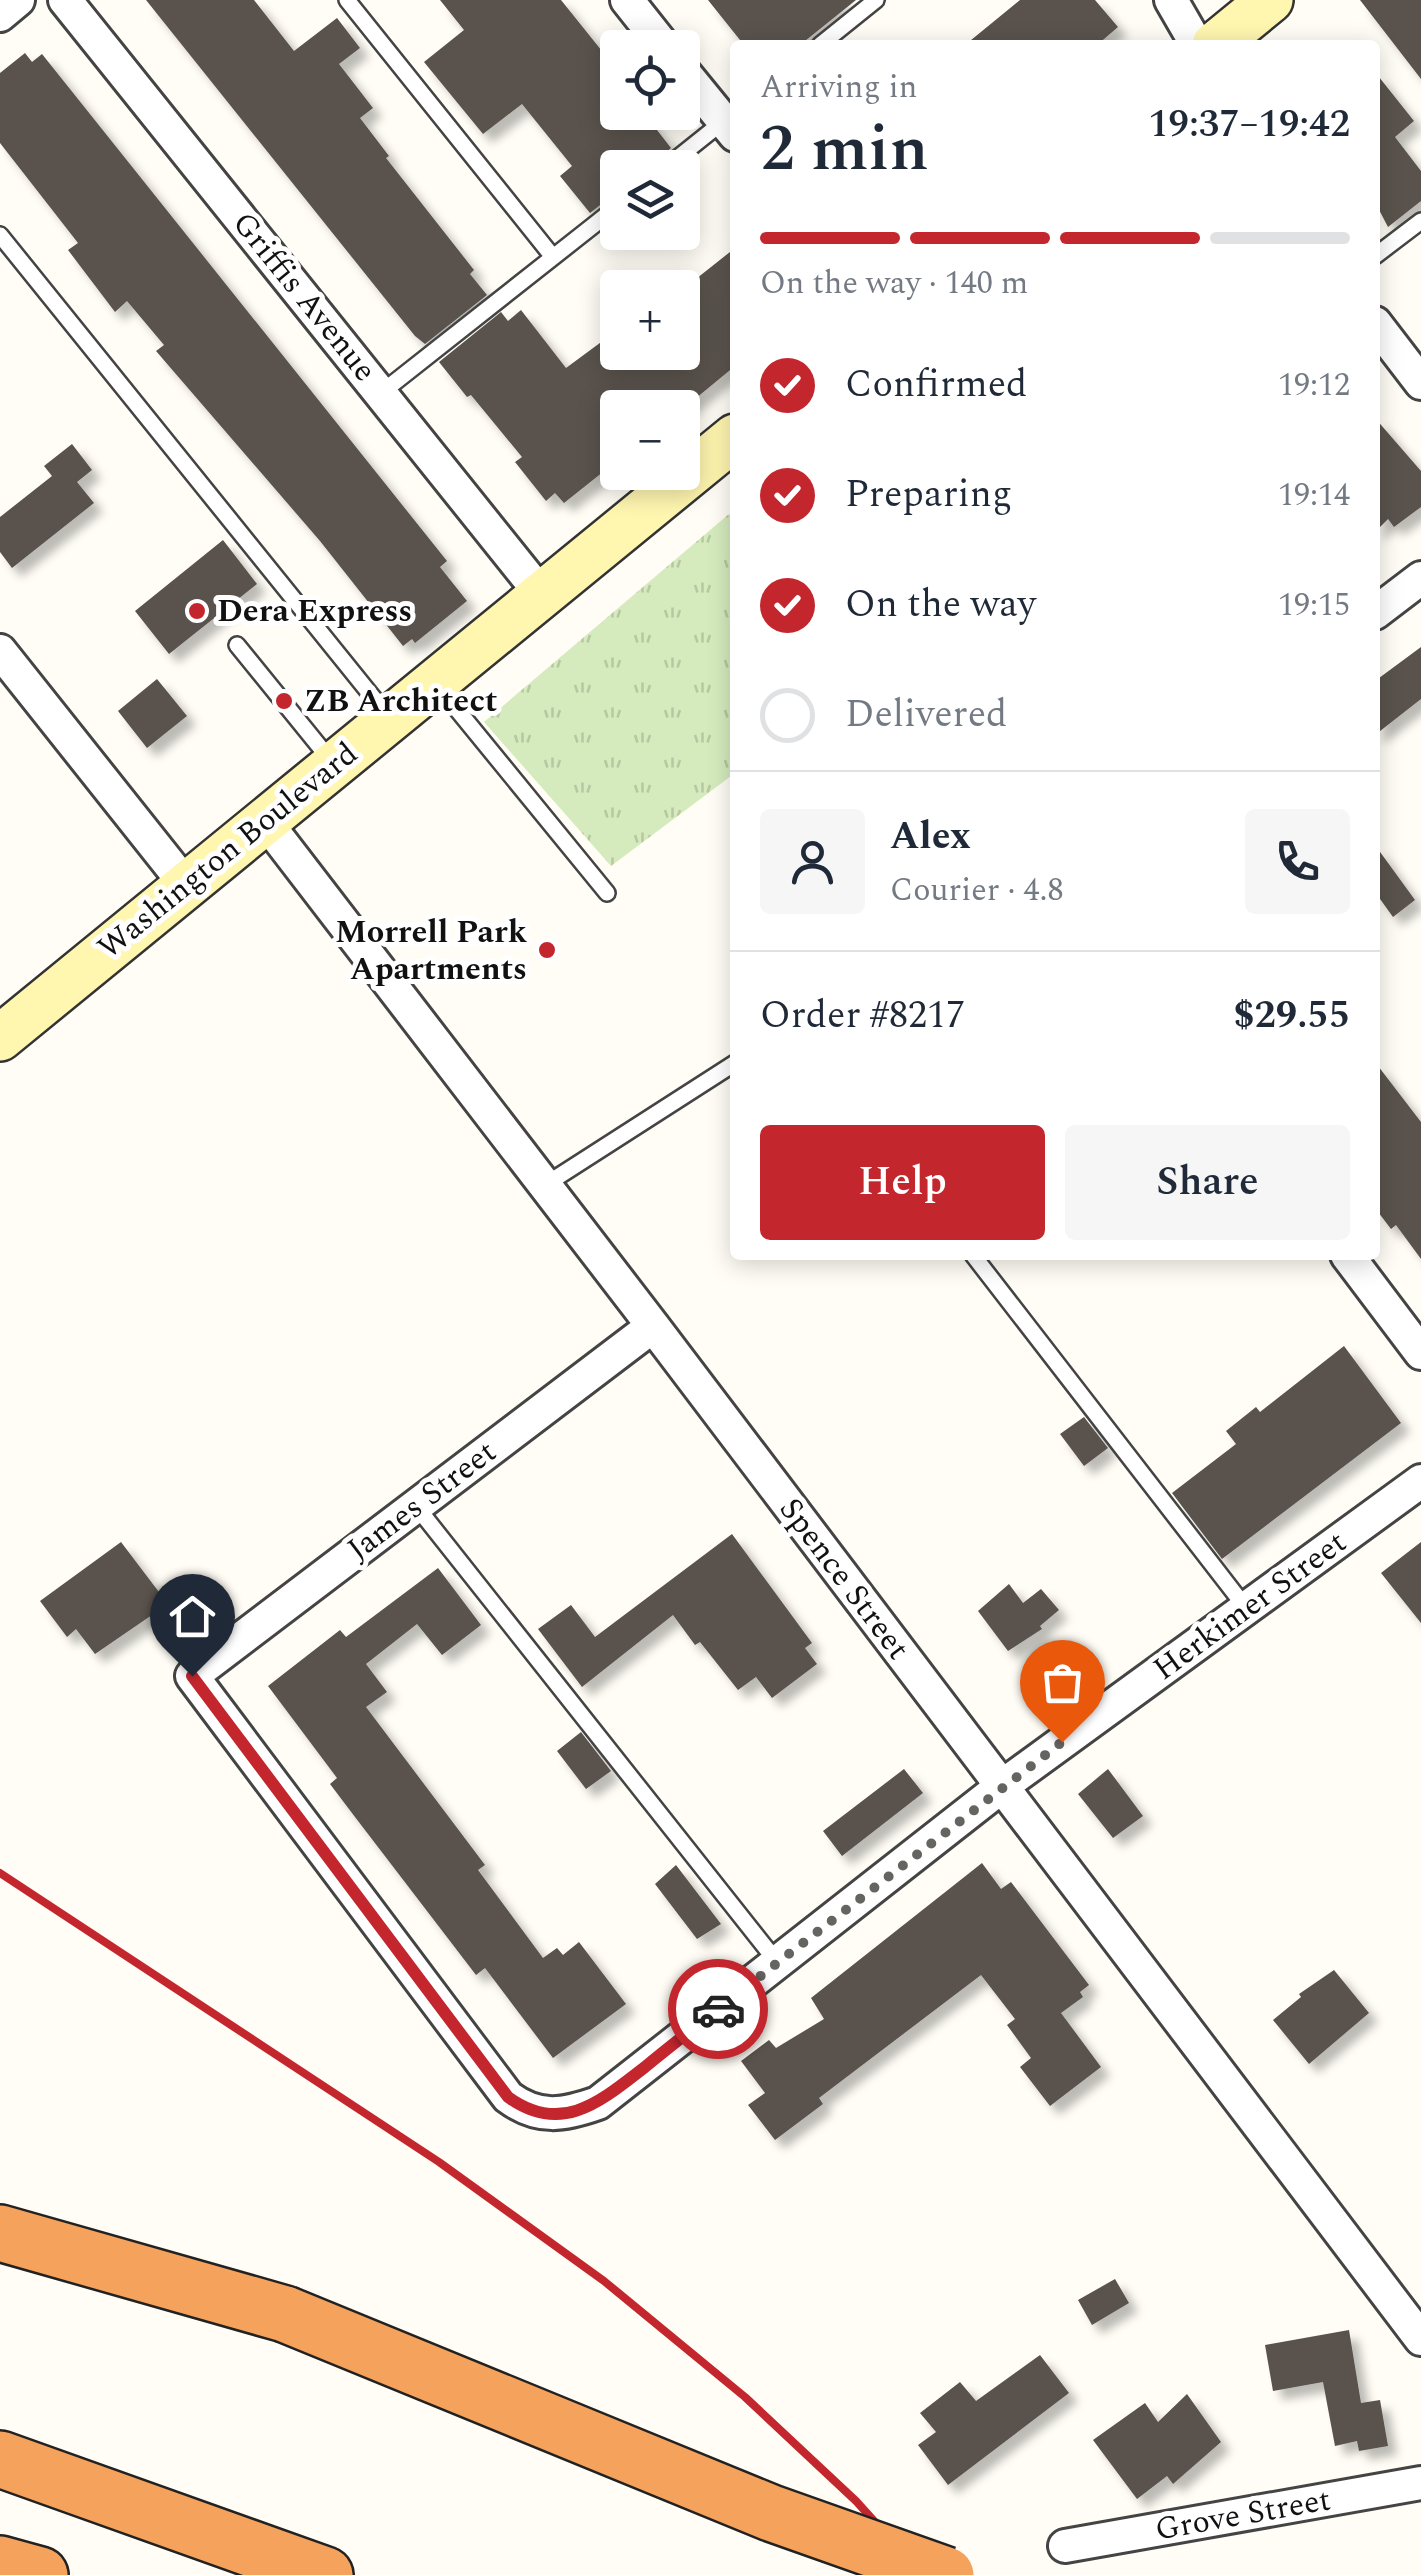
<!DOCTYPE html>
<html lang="en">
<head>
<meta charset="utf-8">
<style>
	:root { --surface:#fff; --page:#f6f6f7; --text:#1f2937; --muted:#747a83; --line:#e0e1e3; --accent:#c4262e }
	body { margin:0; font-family:Spectral,serif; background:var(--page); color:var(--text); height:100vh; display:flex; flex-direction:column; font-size:38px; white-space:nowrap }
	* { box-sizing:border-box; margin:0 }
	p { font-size:32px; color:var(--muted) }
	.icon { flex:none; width:55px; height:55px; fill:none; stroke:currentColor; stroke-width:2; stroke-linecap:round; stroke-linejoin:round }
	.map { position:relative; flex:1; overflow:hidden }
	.drawer { position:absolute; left:730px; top:40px; width:650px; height:1220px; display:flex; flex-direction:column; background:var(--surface); border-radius:10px; box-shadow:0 5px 25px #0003 }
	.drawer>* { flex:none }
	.buttons { position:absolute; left:600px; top:30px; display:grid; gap:20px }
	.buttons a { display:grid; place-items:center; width:100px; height:100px; border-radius:10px; background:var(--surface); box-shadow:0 5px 25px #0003; font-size:50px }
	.pin { position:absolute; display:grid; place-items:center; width:85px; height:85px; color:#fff; margin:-102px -42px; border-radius:50% 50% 50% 0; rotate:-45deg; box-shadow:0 0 10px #0007 }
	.pin .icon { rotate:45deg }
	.courier { position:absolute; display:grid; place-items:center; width:100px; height:100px; margin:-50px; border:8px solid #c4262e; border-radius:50%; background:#fff; color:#222; box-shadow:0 2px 12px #0007 }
	.headline em { font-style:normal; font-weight:600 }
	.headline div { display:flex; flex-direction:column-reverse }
	.headline { display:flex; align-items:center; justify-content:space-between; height:170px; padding:0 30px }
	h1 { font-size:65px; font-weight:600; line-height:75px }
	.bar { display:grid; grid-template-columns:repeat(4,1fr); gap:15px 10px; align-content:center; height:120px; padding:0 30px }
	.bar i { height:12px; border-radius:8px; background:var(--line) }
	.bar .selected { background:var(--accent) }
	.bar p { grid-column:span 4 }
	.line { display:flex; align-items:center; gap:25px; padding:0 30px; border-top:2px solid var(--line) }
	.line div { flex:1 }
	.round { display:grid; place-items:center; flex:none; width:105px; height:105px; border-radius:10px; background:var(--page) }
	ol { padding:0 30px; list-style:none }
	li { display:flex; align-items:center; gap:30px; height:110px }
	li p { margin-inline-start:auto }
	li .icon { padding:10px; border-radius:50%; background:var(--accent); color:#fff; stroke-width:4 }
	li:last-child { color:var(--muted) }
	li i { width:55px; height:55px; border:5px solid var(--line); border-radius:50% }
	.primary-button { display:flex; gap:20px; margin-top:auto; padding:20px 30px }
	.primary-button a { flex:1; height:115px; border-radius:10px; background:var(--accent); color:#fff; font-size:40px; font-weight:600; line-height:115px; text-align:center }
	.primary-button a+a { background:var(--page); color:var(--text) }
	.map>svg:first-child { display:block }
	.grass { fill:url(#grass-tufts) }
	.building { fill:#5a524d; filter:url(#shadow) }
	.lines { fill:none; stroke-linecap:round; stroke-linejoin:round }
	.service-casing { stroke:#444; stroke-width:20 }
	.minor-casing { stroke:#444; stroke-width:38 }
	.secondary-casing { stroke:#333; stroke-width:50 }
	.motorway-casing { stroke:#222; stroke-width:60 }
	.service { stroke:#fff; stroke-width:15 }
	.minor { stroke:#fff; stroke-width:32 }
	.secondary { stroke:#fff6b0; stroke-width:45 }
	.motorway { stroke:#f5a25d; stroke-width:55 }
	.rail { stroke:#c4262e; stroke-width:8 }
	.motorway-bridge-casing { stroke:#222; stroke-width:60; stroke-linecap:butt }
	.motorway-bridge { stroke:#f5a25d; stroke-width:55 }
	.done { stroke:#646461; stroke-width:10; stroke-dasharray:0 18 }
	.route { stroke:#c4262e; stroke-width:12 }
	.poi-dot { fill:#c4262e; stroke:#fff; stroke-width:4 }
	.labels { text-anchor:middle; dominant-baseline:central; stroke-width:10; stroke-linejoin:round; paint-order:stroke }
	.street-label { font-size:32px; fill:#111; stroke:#fff }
	.poi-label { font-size:32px; font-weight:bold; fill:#111; stroke:#fff; text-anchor:start }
</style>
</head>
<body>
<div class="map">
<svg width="1421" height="2575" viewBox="0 0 1421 2575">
	<defs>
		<pattern id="grass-tufts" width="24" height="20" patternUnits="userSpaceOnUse" patternTransform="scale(2.5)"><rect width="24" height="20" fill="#d5ebbd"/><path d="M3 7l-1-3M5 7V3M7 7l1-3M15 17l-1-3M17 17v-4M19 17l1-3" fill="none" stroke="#b6c8a1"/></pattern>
		<filter id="shadow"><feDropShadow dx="9" dy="9" stdDeviation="5" flood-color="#0004"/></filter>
	</defs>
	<rect width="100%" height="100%" fill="#fffdf5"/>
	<path class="grass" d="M 729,514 L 735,522 L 735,773 L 611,866 L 484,722 Z"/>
	<path class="building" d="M 146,0 L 254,0 L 294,51 L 337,18 L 360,48 L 339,64 L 373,108 L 360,118 L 389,156 L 386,158 L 474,270 L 470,274 L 487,295 L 425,344 L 415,336 Z
		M 440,0 L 561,0 L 618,71 L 618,112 L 643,112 L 671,148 L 657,160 L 654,168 L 618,168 L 618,191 L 590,213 L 560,176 L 572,166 L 522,104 L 483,134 L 424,62 L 464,30 Z
		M 708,0 L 856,0 L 800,45 L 744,45 Z
		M 1020,0 L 1095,0 L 1118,27 L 1097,45 L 965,45 Z
		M 1360,0 L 1421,0 L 1421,79 Z
		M 25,53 L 32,62 L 42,54 L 447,561 L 440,567 L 467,601 L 415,643 L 412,639 L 403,646 L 320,541 L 156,351 L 164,345 L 127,301 L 115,312 L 68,250 L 78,243 L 0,143 L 0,73 Z
		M 1375,72 L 1414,121 L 1395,137 L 1421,171 L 1421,201 L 1388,227 L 1375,202 Z
		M 735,248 L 735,366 L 684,408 L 618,408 L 618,460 L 564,503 L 555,493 L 546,501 L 515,462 L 522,457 L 471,395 L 467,397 L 439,362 L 501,312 L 508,321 L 521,310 L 566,368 L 608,337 L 618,352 L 682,352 L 682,290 Z
		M 1375,418 L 1421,471 L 1421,507 L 1394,527 L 1388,519 L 1375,532 Z
		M 72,444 L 92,470 L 77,482 L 94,503 L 12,568 L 0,552 L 0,517 L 52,476 L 44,466 Z
		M 223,540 L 257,584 L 169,654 L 135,611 Z
		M 1421,647 L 1421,699 L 1375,735 L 1375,681 Z
		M 157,679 L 187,716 L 147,748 L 118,711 Z
		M 1375,845 L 1415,900 L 1393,917 L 1375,892 Z
		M 1375,1062 L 1421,1122 L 1421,1259 L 1396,1225 L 1391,1229 L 1375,1208 Z
		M 1344,1346 L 1401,1423 L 1222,1559 L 1172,1493 L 1236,1444 L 1226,1431 L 1256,1407 L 1260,1412 Z
		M 1084,1417 L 1108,1448 L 1084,1466 L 1060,1434 Z
		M 732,1534 L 812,1643 L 805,1648 L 817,1664 L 772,1698 L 756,1677 L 738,1690 L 700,1642 L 695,1645 L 673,1615 L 582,1687 L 538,1629 L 571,1605 L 595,1637 Z
		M 121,1542 L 168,1604 L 95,1654 L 76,1629 L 67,1637 L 40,1601 Z
		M 1421,1542 L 1421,1623 L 1381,1573 Z
		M 438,1568 L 481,1625 L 442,1655 L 417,1624 L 366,1664 L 387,1692 L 366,1707 L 485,1865 L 478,1870 L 543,1958 L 557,1948 L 563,1955 L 579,1942 L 626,2004 L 553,2058 L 485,1968 L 476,1975 L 355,1817 L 330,1784 L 337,1778 L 268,1686 L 340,1630 L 346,1637 Z
		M 1009,1584 L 1023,1603 L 1041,1589 L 1059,1610 L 1040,1626 L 1042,1629 L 1008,1651 L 978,1611 Z
		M 581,1732 L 611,1771 L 586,1789 L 557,1751 Z
		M 904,1769 L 923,1793 L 842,1856 L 823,1831 Z
		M 1108,1769 L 1143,1816 L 1113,1838 L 1078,1794 Z
		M 982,1863 L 1001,1889 L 1011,1882 L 1089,1985 L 1080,1992 L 1083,1997 L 1061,2013 L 1101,2067 L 1050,2106 L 1020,2067 L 1031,2058 L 1007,2025 L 1015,2019 L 981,1975 L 819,2098 L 823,2104 L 775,2140 L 748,2105 L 765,2093 L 741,2061 L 769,2040 L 776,2048 L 824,2019 L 811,1998 Z
		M 676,1865 L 721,1924 L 697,1939 L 655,1884 Z
		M 1334,1970 L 1369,2013 L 1309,2064 L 1273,2020 L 1301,1997 L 1299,1994 Z
		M 1115,2279 L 1129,2303 L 1092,2325 L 1078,2300 Z
		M 1349,2330 L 1361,2403 L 1380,2400 L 1388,2446 L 1359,2451 L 1357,2441 L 1335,2446 L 1323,2382 L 1273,2391 L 1265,2345 Z
		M 1040,2355 L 1069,2393 L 948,2485 L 918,2445 L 936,2432 L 920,2413 L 960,2382 L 976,2401 Z
		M 1187,2394 L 1221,2442 L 1173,2484 L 1167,2476 L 1137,2499 L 1093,2440 L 1145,2403 L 1158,2422 Z"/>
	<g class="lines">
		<defs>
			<path id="service" d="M 347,0 L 553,257
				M 820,45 L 876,0
				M 665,168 L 725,120
				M 0,235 L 388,716
				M 1375,256 L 1421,221
				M 381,393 L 618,206
				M 237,645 L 332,762
				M 437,685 L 607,893
				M 545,1185 L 735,1063
				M 973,1255 L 1246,1608
				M 416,1506 L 777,1962"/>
			<path id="minor" d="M 65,0 L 542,595
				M 627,0 L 665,48
				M 1171,0 L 1197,45
				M 0,15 L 18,0
				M 682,70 L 735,135
				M 1375,323 L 1421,383
				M 1375,613 L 1421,578
				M 0,651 L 186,885
				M 265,821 L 653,1326 L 1421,2339
				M 1347,1255 L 1421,1353
				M 653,1326 L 192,1676 L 508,2097 C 539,2120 564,2115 598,2103 L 1001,1787 L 1421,1481
				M 1065,2546 L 1421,2483"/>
			<path id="secondary" d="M 1215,45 L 1270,0
				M 0,1038 L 735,437"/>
			<path id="motorway" d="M 0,2233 L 285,2314
				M 0,2459 L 325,2575
				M 0,2564 L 40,2575"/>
		</defs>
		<use href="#service" class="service-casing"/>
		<use href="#minor" class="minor-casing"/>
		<use href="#secondary" class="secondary-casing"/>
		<use href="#motorway" class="motorway-casing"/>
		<use href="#service" class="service"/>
		<use href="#minor" class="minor"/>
		<use href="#secondary" class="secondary"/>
		<use href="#motorway" class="motorway"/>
		<path class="rail" d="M 0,1873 L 439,2162 L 604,2281 L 745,2397 L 856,2501 L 923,2575"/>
		<defs>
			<path id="motorway-bridge" d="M 285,2314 L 771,2513 L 946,2575"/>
		</defs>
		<use href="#motorway-bridge" class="motorway-bridge-casing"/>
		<use href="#motorway-bridge" class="motorway-bridge"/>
	</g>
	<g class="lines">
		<path class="done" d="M 718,2009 L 1062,1742"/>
		<path class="route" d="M 192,1676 L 508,2097 C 562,2136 601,2101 645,2067 C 669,2047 694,2028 718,2009"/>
	</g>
	<g class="poi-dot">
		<circle cx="197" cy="611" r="10"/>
		<circle cx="284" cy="701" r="10"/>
		<circle cx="547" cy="950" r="10"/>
	</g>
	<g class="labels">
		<g class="street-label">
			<text transform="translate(304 297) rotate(51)">Griffis Avenue</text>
			<text transform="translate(228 851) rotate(-39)">Washington Boulevard</text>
			<text transform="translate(422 1501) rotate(-37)">James Street</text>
			<text transform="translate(844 1579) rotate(53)">Spence Street</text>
			<text transform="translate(1250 1606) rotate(-36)">Herkimer Street</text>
			<text transform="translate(1243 2515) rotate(-10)">Grove Street</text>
		</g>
		<g class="poi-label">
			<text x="217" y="611">Dera Express</text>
			<text x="304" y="701">ZB Architect</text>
			<text x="527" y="932" text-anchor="end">Morrell Park<tspan x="527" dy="37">Apartments</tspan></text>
		</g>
	</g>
</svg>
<div class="buttons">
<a><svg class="icon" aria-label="locate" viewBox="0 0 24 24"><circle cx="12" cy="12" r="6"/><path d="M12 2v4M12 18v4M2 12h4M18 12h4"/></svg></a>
<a><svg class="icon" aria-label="layers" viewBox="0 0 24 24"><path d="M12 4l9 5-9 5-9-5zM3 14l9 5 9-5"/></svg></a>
<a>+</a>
<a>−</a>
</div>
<div class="pin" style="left:1062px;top:1742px;background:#ea580c"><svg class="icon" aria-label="bag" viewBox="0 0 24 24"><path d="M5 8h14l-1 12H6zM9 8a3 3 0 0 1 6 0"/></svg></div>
<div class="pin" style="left:192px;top:1676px;background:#1f2937"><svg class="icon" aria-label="home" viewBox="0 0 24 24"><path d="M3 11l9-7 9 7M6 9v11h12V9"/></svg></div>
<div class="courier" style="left:718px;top:2009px"><svg class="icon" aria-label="car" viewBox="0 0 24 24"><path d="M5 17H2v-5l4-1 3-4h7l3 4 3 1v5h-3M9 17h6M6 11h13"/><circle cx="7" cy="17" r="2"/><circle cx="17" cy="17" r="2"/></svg></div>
<section class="drawer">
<div class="headline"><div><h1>2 min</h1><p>Arriving in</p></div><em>19:37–19:42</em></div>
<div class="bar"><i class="selected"></i><i class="selected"></i><i class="selected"></i><i></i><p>On the way · 140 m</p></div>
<ol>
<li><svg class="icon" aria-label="check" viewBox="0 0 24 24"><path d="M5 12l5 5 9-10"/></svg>Confirmed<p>19:12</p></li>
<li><svg class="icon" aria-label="check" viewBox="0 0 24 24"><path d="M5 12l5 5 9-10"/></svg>Preparing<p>19:14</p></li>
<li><svg class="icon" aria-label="check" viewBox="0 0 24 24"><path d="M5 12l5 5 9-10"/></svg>On the way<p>19:15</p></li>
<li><i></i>Delivered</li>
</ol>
<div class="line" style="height:180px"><a class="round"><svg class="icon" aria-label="person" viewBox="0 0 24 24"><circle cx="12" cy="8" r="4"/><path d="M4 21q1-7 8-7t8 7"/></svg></a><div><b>Alex</b><p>Courier · 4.8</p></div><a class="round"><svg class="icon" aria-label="phone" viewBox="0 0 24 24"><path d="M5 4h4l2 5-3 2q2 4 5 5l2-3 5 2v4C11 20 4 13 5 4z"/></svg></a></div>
<div class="line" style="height:130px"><div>Order #8217</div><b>$29.55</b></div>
<div class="primary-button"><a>Help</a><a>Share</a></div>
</section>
</div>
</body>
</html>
